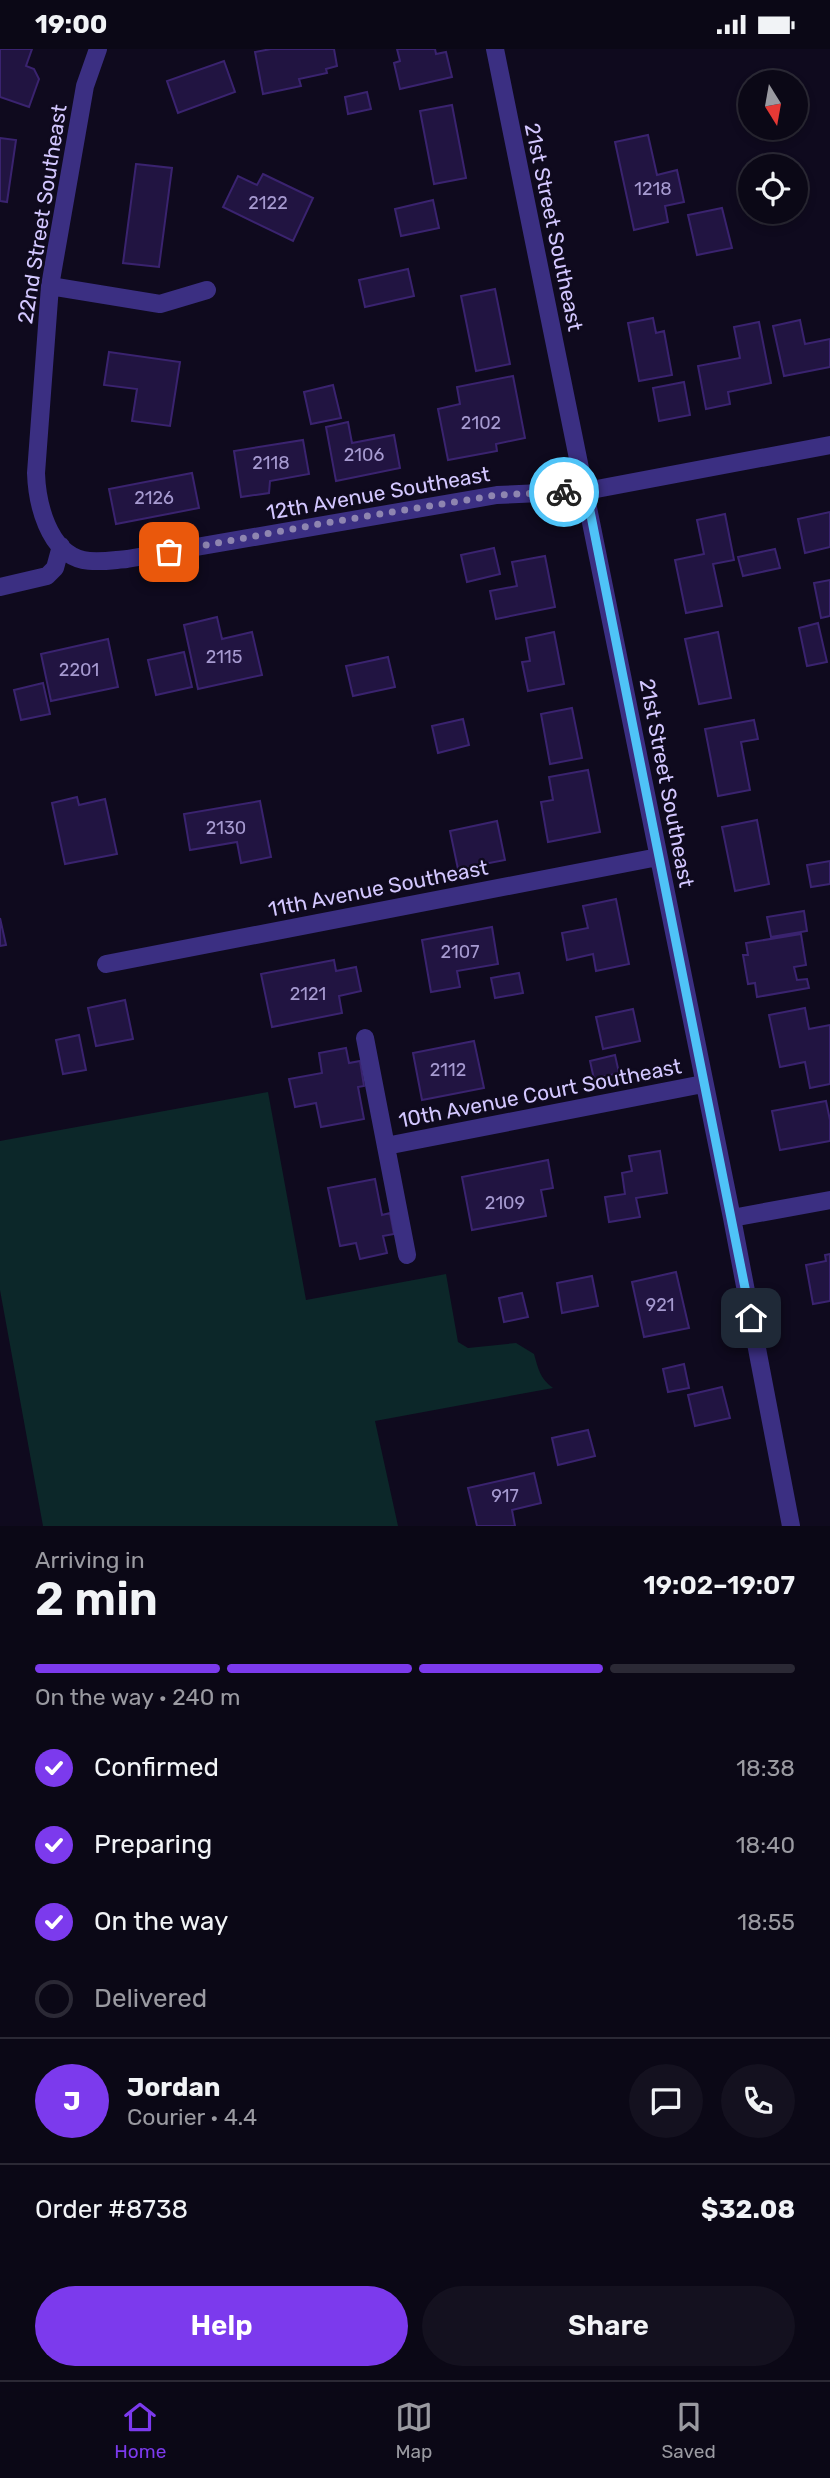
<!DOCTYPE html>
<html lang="en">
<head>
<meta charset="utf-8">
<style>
	:root { --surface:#0b0816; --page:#14111f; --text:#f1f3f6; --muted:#9a9aa1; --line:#2b2935; --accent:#7c3aed }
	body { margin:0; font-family:Rubik,sans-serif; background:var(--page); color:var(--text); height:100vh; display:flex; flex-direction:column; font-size:26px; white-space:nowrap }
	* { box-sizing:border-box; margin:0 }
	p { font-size:23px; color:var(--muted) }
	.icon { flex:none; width:38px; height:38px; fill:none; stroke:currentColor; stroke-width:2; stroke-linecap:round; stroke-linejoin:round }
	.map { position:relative; height:1477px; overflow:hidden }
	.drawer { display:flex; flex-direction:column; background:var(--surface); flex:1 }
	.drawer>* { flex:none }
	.needle { width:46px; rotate:169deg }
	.fabs { position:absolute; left:738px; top:21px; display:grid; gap:14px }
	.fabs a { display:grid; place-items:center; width:70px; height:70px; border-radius:50%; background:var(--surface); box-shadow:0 4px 10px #0003,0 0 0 2px var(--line); font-size:35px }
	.pin { position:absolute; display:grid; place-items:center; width:60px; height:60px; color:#fff; margin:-30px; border-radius:14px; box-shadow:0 4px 10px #0006 }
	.courier { position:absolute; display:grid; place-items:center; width:70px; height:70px; margin:-35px; border:5px solid #4fc3f7; border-radius:50%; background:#fff; color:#222; box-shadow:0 2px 9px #0007 }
	.headline em { font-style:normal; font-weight:600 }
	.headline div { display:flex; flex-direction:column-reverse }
	.headline { display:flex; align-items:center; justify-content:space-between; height:119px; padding:0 35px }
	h1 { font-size:46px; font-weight:600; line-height:52px }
	.bar { display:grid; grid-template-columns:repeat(4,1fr); gap:10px 7px; align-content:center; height:84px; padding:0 35px }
	.bar i { height:9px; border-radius:5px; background:var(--line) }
	.bar .active { background:var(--accent) }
	.bar p { grid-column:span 4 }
	.line { display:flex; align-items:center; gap:18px; padding:0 35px; border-top:2px solid var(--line) }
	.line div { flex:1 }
	.round { display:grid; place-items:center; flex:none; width:74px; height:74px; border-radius:37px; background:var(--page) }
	ol { padding:0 35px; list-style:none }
	li { display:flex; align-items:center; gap:21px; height:77px }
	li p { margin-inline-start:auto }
	li .icon { padding:7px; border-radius:50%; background:var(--accent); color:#fff; stroke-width:4 }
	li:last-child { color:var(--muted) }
	li i { width:38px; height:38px; border:4px solid var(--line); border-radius:50% }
	.action { display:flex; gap:14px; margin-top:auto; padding:14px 35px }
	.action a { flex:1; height:80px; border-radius:42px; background:var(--accent); color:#fff; font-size:28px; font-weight:600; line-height:80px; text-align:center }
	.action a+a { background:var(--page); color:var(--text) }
	.status { display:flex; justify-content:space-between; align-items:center; height:49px; padding:0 35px; background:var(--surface); direction:ltr }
	.status svg { height:19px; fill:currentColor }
	.tabs { display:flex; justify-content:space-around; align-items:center; height:98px; border-top:2px solid var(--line); background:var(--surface); font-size:19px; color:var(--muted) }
	.tabs a { display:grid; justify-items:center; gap:4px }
	.tabs .active { color:var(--accent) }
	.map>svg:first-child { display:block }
	.green { fill:#0c2729 }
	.building { fill:#211441; stroke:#3a236f; stroke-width:2 }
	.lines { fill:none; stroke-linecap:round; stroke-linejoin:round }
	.minor { stroke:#3b2f82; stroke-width:18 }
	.done { stroke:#8e85b0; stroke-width:7; stroke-dasharray:0 12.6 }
	.route { stroke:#4fc3f7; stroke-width:9 }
	.labels { text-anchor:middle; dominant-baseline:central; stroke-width:5; stroke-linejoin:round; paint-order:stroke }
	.number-label { font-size:18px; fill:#a69ad0 }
	.street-label { font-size:21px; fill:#d3c7ff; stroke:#0f0a1e }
</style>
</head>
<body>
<div class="status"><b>19:00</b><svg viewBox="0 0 49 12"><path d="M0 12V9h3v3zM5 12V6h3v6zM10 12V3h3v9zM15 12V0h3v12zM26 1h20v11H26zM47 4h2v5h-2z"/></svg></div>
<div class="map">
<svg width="830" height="1477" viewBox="0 0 830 1477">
	<rect width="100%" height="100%" fill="#0f0a1e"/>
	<path class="green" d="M 268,1043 L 306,1251 L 446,1225 L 458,1293 L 468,1299 L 516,1294 L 534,1305 C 538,1319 540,1330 553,1339 L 375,1372 L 398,1477 L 43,1477 L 0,1241 L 0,1092 Z"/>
	<path class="building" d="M 0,0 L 32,0 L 26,17 L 34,20 L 39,30 L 29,58 L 0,48 Z
		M 271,0 L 334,0 L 337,17 L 326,20 L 327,24 L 299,30 L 301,37 L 263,45 L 255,3 Z
		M 397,0 L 435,0 L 436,5 L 446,3 L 452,28 L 400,40 L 394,14 L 400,12 Z
		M 224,12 L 235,43 L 178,64 L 167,32 Z
		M 367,43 L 371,60 L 348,65 L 345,48 Z
		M 452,56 L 466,129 L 434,135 L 420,62 Z
		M 648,86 L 657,126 L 677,121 L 684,153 L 665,157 L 668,173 L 634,181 L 615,93 Z
		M 0,89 L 16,91 L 7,153 L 0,152 Z
		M 136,115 L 172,119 L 159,218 L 123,214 Z
		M 263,125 L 313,149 L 293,192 L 223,158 L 238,127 L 257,136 Z
		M 433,151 L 439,179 L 401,187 L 395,160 Z
		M 722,159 L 732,199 L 697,206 L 688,166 Z
		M 408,220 L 414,247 L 365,258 L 359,231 Z
		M 495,240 L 510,315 L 476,322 L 461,247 Z
		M 653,269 L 656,284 L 664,282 L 672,326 L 639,332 L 628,274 Z
		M 800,271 L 805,295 L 830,290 L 830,318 L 784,327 L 773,277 Z
		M 759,273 L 771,334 L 728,343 L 730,355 L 706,360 L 698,317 L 740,309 L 734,278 Z
		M 109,303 L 180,313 L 170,377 L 132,372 L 137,340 L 104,336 Z
		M 513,327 L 525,389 L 496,395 L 497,402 L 448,411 L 438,360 L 460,355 L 457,338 Z
		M 684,333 L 690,366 L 659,372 L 653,339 Z
		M 333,336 L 341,369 L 311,375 L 304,343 Z
		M 348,373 L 352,394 L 394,386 L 400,419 L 336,432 L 326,378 Z
		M 303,391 L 309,425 L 270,432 L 269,444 L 241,448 L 234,402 Z
		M 192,424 L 199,459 L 116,475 L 109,440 Z
		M 830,463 L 830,498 L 805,504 L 798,470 Z
		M 725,465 L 734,511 L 713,515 L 722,557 L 686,564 L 675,511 L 704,505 L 697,471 Z
		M 494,499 L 500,525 L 467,533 L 461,506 Z
		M 775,500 L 780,519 L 743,527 L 738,508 Z
		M 545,507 L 555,558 L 496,570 L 490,542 L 517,537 L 512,513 Z
		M 830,531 L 830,567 L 821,569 L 814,534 Z
		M 217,568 L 222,590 L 252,583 L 262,626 L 198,640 L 184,576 Z
		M 818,574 L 827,613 L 807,617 L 799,579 Z
		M 554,583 L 564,635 L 528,642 L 522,613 L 530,612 L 526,589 Z
		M 718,583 L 731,649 L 699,655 L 685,590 Z
		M 108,590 L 118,638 L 51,652 L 41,605 Z
		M 184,603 L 192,638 L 156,646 L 148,611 Z
		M 388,608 L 395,638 L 353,647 L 346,617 Z
		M 43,634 L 50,665 L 21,671 L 14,641 Z
		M 572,659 L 582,709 L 550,715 L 541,665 Z
		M 463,670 L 469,696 L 438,704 L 432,677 Z
		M 754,671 L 758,690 L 741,693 L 750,741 L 718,747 L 705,680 Z
		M 588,721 L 600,783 L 548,793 L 541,753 L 553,751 L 549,728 Z
		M 77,748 L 79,756 L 105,750 L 117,805 L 65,815 L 52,754 Z
		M 260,752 L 271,808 L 241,814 L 237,793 L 190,801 L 184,765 Z
		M 757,771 L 769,835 L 735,842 L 722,778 Z
		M 497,772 L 505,811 L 458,820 L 450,782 Z
		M 830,812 L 830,835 L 811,838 L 807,816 Z
		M 616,850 L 629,915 L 596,922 L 593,905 L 567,911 L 562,884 L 588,879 L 583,857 Z
		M 804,862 L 807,882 L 771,888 L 767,868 Z
		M 0,869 L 6,896 L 0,897 Z
		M 492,878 L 498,915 L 457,922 L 460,938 L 431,943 L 422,891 Z
		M 801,885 L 806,916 L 794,918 L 797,931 L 807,930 L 809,939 L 757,948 L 755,934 L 748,935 L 743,906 L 748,906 L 746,894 Z
		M 334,911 L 336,922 L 356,918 L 361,942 L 339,947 L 342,964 L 272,978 L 261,925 Z
		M 519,924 L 523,944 L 495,949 L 491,929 Z
		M 125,951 L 133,990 L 96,997 L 88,959 Z
		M 805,959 L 809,980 L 830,976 L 830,1035 L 810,1039 L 805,1013 L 780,1018 L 769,966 Z
		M 633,960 L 640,992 L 603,1000 L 596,968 Z
		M 79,986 L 86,1021 L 63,1025 L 56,991 Z
		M 474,992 L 484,1039 L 422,1051 L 413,1004 Z
		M 346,999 L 349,1014 L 360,1012 L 364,1037 L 358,1038 L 364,1070 L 321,1078 L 316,1054 L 295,1058 L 289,1030 L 322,1024 L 319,1004 Z
		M 615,1006 L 619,1024 L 594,1030 L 590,1012 Z
		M 826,1052 L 830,1071 L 830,1092 L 780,1101 L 772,1062 Z
		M 660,1102 L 667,1144 L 636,1149 L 640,1168 L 609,1173 L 605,1148 L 625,1145 L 622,1124 L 632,1122 L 629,1107 Z
		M 548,1111 L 553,1139 L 541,1141 L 546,1167 L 472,1181 L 462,1128 Z
		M 375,1130 L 382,1166 L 390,1164 L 394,1185 L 383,1187 L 387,1204 L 360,1210 L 356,1194 L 340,1197 L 328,1139 Z
		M 830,1205 L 830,1252 L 813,1255 L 806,1216 L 826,1212 L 825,1206 Z
		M 676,1223 L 689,1279 L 644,1288 L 632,1233 Z
		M 592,1227 L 598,1257 L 562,1264 L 557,1234 Z
		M 522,1244 L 528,1268 L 504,1273 L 499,1249 Z
		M 684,1315 L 689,1339 L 668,1343 L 663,1320 Z
		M 722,1338 L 730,1369 L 695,1377 L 688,1346 Z
		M 588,1381 L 595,1407 L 558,1416 L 552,1389 Z
		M 534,1424 L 541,1454 L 512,1461 L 515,1477 L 477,1477 L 468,1439 Z"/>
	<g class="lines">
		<path class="minor" d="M 98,0 L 85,37 L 50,237 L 36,424 C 37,454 48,503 83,511 C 97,514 113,511 127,510 L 497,446 L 586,442 L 830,396
			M 495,0 L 732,1169 L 791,1477
			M 50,237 L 160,255 L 207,241
			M 0,538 L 47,527 L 55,519 L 61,497
			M 106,915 L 658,808
			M 365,989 L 407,1206
			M 386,1097 L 703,1035
			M 732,1169 L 830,1151"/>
	</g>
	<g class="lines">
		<path class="done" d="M 169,503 L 325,474 L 497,446 L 564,443"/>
		<path class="route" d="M 564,443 L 586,442 L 751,1269"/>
	</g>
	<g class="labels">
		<g class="number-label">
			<text x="653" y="140">1218</text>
			<text x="268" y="154">2122</text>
			<text x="481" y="374">2102</text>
			<text x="364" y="406">2106</text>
			<text x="271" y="414">2118</text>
			<text x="154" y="449">2126</text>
			<text x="224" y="608">2115</text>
			<text x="79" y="621">2201</text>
			<text x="226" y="779">2130</text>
			<text x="460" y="903">2107</text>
			<text x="308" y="945">2121</text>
			<text x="448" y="1021">2112</text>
			<text x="505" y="1154">2109</text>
			<text x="660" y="1256">921</text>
			<text x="505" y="1447">917</text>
		</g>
		<g class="street-label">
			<text transform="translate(42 165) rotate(-81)">22nd Street Southeast</text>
			<text transform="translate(554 178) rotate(78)">21st Street Southeast</text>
			<text transform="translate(378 444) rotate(-10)">12th Avenue Southeast</text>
			<text transform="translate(667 734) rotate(79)">21st Street Southeast</text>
			<text transform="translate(378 839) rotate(-11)">11th Avenue Southeast</text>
			<text transform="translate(540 1044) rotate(-11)">10th Avenue Court Southeast</text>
		</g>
	</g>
</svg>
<div class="fabs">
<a><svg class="needle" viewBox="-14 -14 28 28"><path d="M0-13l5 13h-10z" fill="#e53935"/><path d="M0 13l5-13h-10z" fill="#9a9aa1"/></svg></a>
<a><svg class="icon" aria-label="locate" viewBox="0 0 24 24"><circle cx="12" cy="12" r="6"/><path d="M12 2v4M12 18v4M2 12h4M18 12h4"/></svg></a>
</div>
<div class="pin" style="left:169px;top:503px;background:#ea580c"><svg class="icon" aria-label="bag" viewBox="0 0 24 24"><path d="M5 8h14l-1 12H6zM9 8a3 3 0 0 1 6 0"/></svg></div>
<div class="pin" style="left:751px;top:1269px;background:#1f2937"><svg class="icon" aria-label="home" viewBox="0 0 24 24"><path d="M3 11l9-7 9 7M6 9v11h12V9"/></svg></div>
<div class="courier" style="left:564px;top:443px"><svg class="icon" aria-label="bike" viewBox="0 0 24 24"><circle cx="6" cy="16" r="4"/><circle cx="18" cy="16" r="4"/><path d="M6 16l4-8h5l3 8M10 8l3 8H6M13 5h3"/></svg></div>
</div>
<section class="drawer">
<div class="headline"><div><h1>2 min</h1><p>Arriving in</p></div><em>19:02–19:07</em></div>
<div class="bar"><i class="active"></i><i class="active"></i><i class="active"></i><i></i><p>On the way · 240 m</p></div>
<ol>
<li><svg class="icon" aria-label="check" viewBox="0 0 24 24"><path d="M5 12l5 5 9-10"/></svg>Confirmed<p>18:38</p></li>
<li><svg class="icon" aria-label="check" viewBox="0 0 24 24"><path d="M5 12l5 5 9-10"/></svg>Preparing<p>18:40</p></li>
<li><svg class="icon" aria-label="check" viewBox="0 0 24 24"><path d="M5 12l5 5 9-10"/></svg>On the way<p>18:55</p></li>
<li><i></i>Delivered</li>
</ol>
<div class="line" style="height:126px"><b class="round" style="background:var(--accent);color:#fff">J</b><div><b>Jordan</b><p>Courier · 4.4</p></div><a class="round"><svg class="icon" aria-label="chat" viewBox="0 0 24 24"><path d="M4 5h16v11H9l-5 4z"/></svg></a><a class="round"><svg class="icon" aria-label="phone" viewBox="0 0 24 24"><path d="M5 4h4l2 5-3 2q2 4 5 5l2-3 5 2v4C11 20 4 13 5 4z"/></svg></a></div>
<div class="line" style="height:91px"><div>Order #8738</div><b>$32.08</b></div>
<div class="action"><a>Help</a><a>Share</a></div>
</section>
<nav class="tabs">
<a class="active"><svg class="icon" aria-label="home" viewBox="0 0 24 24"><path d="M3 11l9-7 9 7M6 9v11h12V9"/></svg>Home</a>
<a><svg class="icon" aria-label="map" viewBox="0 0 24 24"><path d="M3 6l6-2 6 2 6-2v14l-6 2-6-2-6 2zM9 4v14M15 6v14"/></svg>Map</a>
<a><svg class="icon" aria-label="saved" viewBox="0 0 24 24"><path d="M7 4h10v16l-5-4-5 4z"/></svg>Saved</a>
</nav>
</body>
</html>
